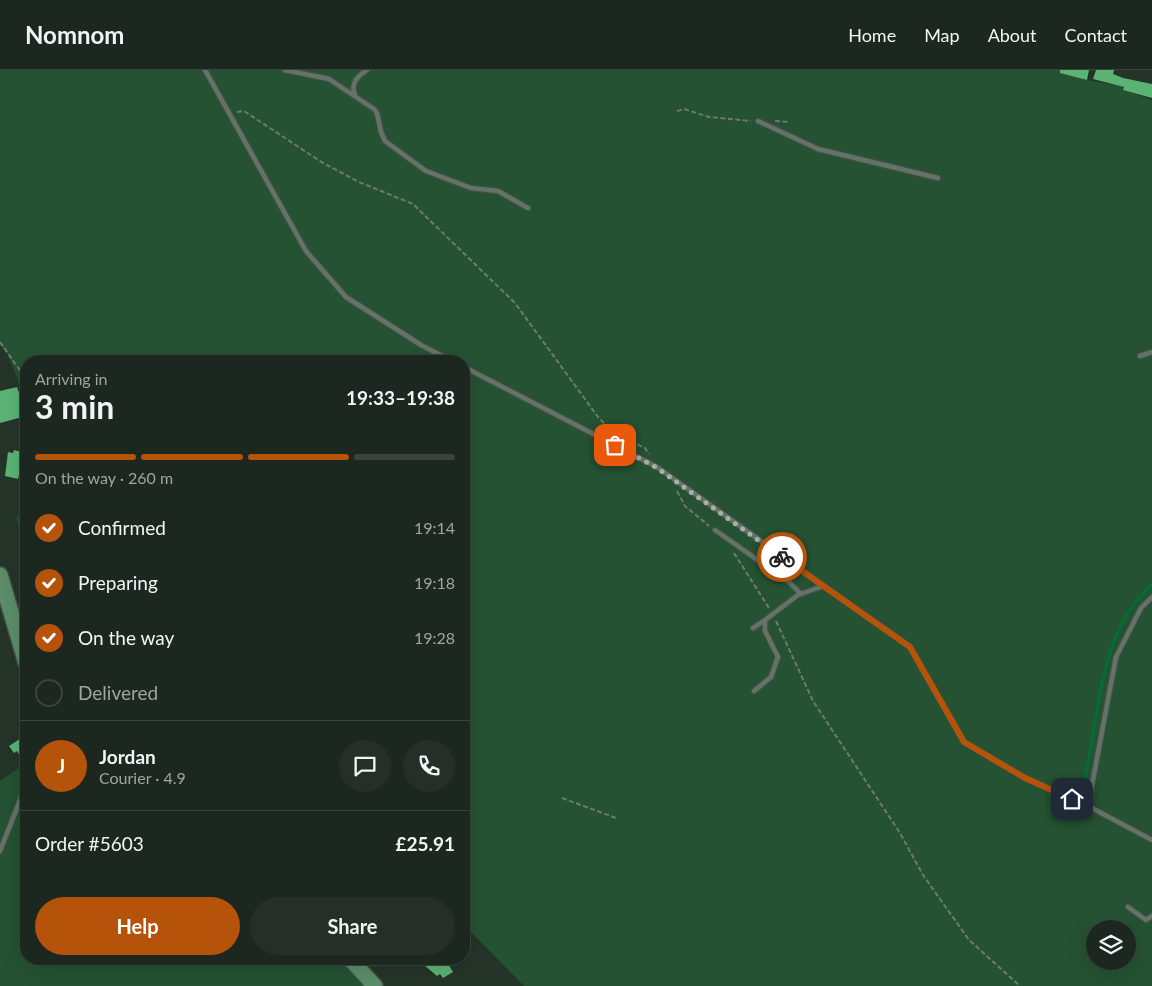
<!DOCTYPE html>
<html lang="en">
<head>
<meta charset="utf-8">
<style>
	:root { --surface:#1c271f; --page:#252f28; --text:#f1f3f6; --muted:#a0a5a4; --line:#3a443d; --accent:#b45309 }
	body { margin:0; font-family:Lato,sans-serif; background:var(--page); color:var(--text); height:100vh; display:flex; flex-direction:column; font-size:19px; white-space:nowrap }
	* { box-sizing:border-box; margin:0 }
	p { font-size:16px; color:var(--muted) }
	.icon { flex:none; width:28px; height:28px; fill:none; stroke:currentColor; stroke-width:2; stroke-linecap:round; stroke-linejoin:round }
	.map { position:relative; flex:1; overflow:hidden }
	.side { position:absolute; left:20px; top:285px; width:450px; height:610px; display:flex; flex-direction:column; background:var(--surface); border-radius:20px; box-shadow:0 5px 20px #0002,0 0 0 1px var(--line) }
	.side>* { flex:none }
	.fabs { position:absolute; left:1086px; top:850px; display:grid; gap:10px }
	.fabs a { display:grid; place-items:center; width:50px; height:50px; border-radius:50%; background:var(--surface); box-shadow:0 5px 20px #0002,0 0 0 1px var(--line); font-size:25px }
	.pin { position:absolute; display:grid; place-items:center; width:42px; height:42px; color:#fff; margin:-21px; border-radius:10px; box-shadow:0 2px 8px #0006 }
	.courier { position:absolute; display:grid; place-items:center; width:50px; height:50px; margin:-25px; border:4px solid #b45309; border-radius:50%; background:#fff; color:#222; box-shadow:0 1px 6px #0007 }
	.headline em { font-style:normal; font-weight:700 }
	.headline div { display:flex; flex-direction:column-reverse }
	.headline { display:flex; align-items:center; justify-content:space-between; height:85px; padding:0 15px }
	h1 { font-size:32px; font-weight:700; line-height:38px }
	.bar { display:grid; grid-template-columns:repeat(4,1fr); gap:8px 5px; align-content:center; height:60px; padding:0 15px }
	.bar i { height:6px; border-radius:4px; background:var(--line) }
	.bar .active { background:var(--accent) }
	.bar p { grid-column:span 4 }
	.line { display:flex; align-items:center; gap:12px; padding:0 15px; border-top:1px solid var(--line) }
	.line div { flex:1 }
	.round { display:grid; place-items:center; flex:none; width:52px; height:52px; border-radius:26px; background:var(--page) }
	ol { padding:0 15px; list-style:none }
	li { display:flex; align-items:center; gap:15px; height:55px }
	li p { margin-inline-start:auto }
	li .icon { padding:5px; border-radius:50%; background:var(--accent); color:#fff; stroke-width:4 }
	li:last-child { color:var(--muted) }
	li i { width:28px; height:28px; border:2px solid var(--line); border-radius:50% }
	.button { display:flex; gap:10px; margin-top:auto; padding:10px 15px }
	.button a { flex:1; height:58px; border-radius:30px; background:var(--accent); color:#fff; font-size:20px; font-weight:700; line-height:58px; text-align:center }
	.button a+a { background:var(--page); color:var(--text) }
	header { display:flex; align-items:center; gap:30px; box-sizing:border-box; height:70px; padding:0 25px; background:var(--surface); border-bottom:1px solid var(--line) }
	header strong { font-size:24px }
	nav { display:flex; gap:28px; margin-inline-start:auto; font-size:18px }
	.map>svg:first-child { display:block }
	.green { fill:#245232; fill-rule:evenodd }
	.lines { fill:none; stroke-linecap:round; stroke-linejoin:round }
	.stream { stroke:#006e35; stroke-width:3 }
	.building { fill:#5ab375 }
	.lane-casing { stroke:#425046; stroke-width:7 }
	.primary-casing { stroke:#425046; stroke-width:18 }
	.path { stroke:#6d7a70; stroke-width:2; stroke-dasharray:5 2.5; stroke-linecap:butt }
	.lane { stroke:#637467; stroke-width:4.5 }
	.primary { stroke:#5b8d69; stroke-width:15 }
	.done { stroke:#a6b1a8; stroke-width:5; stroke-dasharray:0 9 }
	.route { stroke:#b45309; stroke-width:6 }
</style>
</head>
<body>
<header>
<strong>Nomnom</strong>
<nav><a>Home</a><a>Map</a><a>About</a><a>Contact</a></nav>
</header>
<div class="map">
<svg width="1152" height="916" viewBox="0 0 1152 916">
	<rect width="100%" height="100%" fill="#253429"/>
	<path class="green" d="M 0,0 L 1058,0 L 1087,10 L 1121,16 L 1124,20 L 1152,30 L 1152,916 L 524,916 L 464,855 L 464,291 L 26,291 L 26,331 L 8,285 L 0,275 ZM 1095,859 L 1128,859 L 1128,891 L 1095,891 Z
		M 26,444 L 26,470 L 22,471 L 16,446 Z
		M 26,693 L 26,889 L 341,889 L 366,916 L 0,916 L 0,711 Z"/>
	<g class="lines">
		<path class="stream" d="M 1085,709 C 1094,664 1100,598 1120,557 C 1127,541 1140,527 1152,514"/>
	</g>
	<path class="building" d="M 1060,0 L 1089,0 L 1087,10 L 1060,3 Z
		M 1096,0 L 1114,0 L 1113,4 L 1123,8 L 1152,14 L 1152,28 L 1123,20 L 1124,17 L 1093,9 Z
		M 17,317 L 21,329 L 24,328 L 26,346 L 0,353 L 0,321 Z
		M 14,380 L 25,383 L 18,409 L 5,406 L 8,382 L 13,383 Z
		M 26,665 L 26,696 L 17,681 L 14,683 L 9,676 Z
		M 417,889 L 445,889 L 453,902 L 443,908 L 440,904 L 437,906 Z"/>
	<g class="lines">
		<defs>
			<path id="lane" d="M 205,0 L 306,181 L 346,227 L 421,275 L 452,291
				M 285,0 L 329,9 L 374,39 L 377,43 L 381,62 L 385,71 L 426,101 L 471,118 L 498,121 L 528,138
				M 355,25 C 350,13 358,6 367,0
				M 758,51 L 818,79 L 938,108
				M 1140,286 L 1152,282
				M 464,297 L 657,397 L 910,577 L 964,672 L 1025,708 L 1088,736 L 1152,770
				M 715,460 L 789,512 L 801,524
				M 753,558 L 765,550
				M 754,621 L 771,607 L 778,587 L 765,561 L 765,550 L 798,525 L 823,516
				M 1088,736 L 1116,587 L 1141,538 L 1152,527
				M 0,781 L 26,715
				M 1128,837 L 1146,850 L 1152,846"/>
			<path id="primary" d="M 0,505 L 26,593
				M 350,889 L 375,916"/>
		</defs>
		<use href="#lane" class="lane-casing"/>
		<use href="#primary" class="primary-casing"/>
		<path class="path" d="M 677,41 L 684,39 L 709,47 L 751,51
			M 237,42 L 244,41 L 323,93 L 359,112 L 413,134 L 515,233 L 598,347 L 615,364 L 645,378 L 649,384
			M 775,51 L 790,52
			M 0,272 L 26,309
			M 677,421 L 685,436 L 709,456
			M 734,483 L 769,538
			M 776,551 L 813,631 L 900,763 L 923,805 L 969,870 L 1020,916
			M 562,728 L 616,748"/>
		<use href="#lane" class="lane"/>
		<use href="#primary" class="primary"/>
	</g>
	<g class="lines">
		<path class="done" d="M 615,375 L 657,398 L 782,487"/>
		<path class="route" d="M 782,487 L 910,577 L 964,672 L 1025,708 L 1072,729"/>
	</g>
</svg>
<div class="fabs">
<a><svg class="icon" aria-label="layers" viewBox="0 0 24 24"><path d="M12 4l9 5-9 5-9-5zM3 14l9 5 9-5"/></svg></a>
</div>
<div class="pin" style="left:615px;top:375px;background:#ea580c"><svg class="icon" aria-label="bag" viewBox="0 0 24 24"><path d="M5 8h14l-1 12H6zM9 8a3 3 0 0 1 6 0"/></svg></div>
<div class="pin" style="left:1072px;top:729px;background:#1f2937"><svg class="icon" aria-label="home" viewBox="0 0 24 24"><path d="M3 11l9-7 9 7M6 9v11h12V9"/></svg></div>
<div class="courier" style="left:782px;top:487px"><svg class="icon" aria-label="bike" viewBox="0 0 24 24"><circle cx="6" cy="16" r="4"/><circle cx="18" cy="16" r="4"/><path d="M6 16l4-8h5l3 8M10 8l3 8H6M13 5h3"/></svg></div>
<section class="side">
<div class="headline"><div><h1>3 min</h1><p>Arriving in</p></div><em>19:33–19:38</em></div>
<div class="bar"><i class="active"></i><i class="active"></i><i class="active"></i><i></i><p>On the way · 260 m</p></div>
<ol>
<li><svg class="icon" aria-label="check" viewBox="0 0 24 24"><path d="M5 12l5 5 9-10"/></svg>Confirmed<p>19:14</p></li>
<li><svg class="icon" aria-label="check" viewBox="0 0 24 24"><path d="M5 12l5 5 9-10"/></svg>Preparing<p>19:18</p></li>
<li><svg class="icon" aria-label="check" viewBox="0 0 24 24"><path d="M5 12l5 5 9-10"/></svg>On the way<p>19:28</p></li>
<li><i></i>Delivered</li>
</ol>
<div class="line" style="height:90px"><b class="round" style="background:var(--accent);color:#fff">J</b><div><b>Jordan</b><p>Courier · 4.9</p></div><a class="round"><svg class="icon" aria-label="chat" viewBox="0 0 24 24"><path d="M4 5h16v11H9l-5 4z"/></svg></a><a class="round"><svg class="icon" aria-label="phone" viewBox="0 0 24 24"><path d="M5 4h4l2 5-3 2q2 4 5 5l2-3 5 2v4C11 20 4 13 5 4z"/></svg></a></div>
<div class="line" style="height:65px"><div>Order #5603</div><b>£25.91</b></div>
<div class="button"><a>Help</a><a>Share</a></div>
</section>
</div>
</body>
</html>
